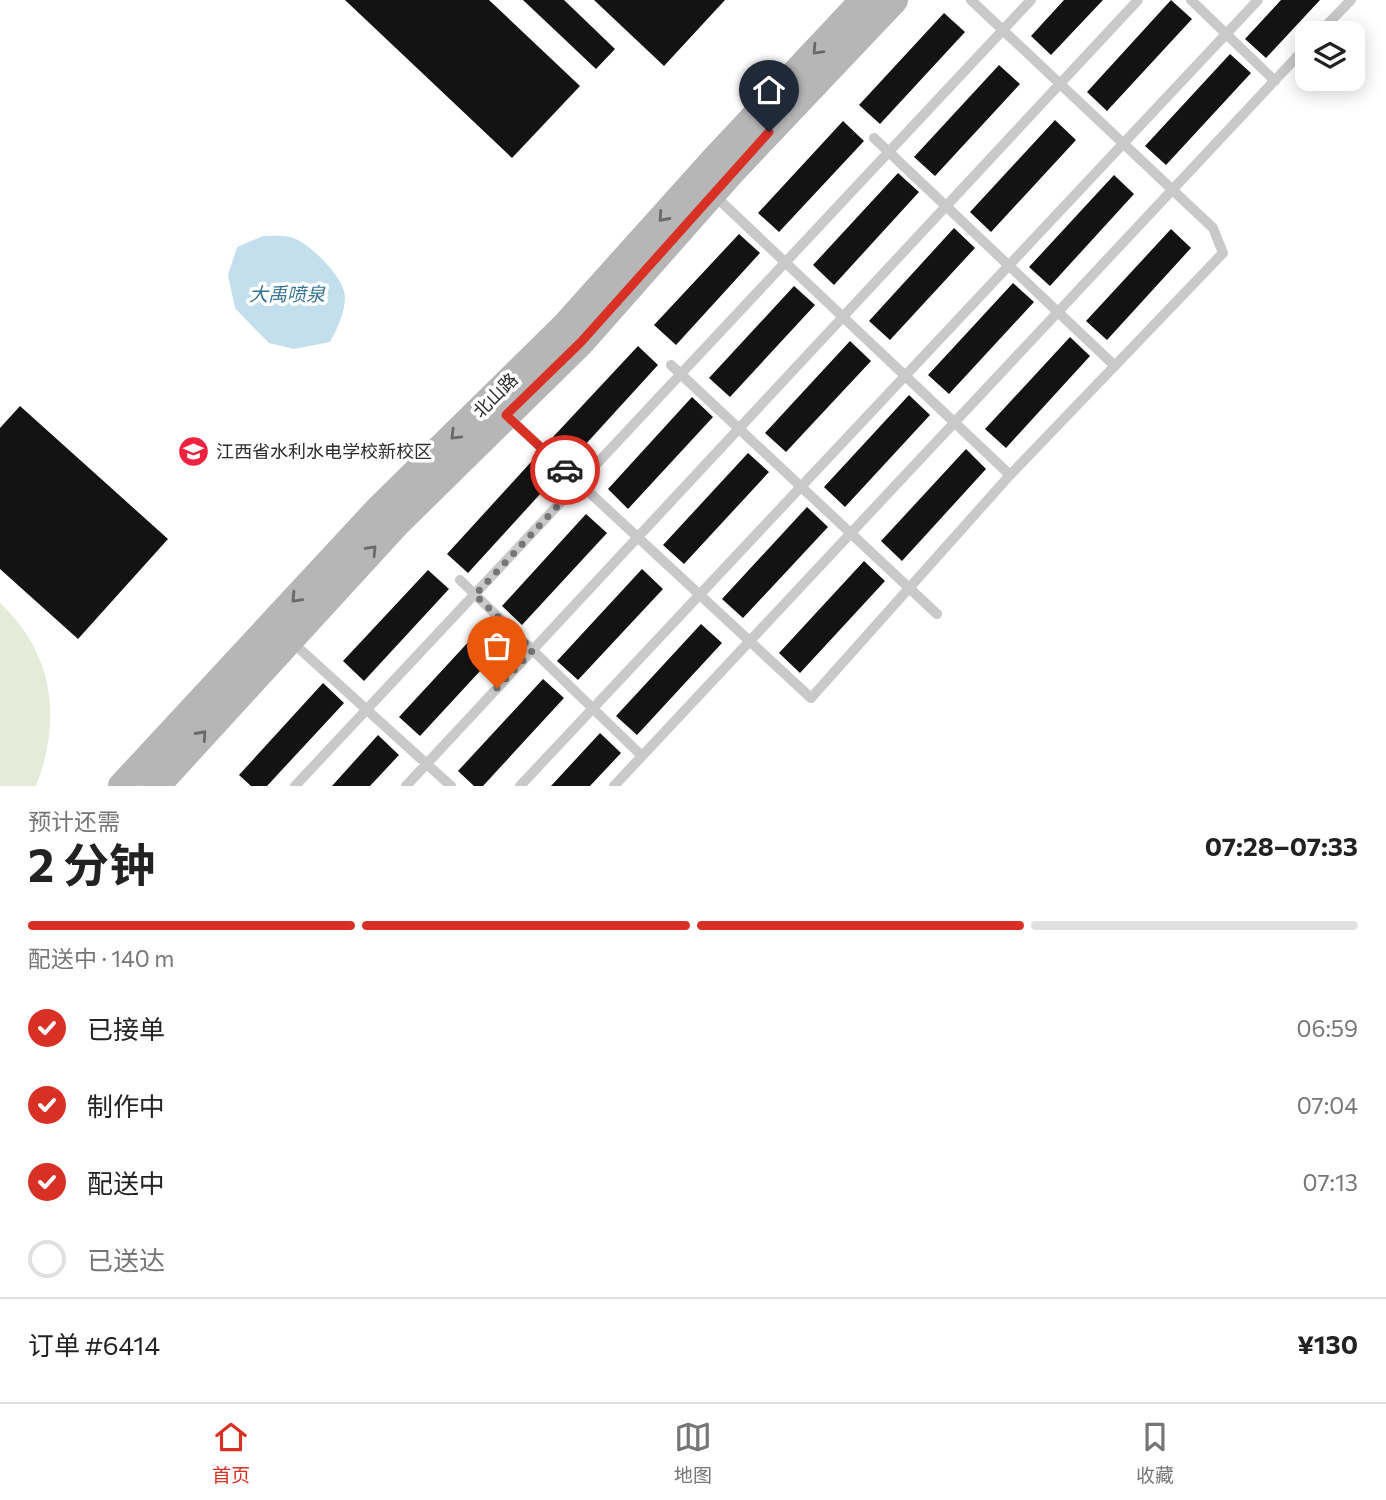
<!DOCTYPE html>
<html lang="zh">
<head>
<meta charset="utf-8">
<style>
	:root { --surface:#fff; --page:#f6f6f6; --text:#222; --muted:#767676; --line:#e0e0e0; --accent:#d93025 }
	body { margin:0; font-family:Commissioner,"Noto Sans SC",sans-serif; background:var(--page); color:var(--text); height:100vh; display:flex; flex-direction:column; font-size:26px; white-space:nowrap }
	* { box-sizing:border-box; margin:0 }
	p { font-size:23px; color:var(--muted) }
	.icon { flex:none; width:38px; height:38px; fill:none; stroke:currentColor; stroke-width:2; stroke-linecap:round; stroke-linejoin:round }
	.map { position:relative; height:786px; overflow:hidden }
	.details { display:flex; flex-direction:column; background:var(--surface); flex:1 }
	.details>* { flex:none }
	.buttons { position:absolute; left:1295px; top:21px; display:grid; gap:14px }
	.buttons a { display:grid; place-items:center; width:70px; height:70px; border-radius:14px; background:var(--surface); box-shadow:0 4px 18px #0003; font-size:35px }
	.pin { position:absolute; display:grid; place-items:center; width:60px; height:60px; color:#fff; margin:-72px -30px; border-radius:50% 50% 50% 0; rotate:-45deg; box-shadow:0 0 7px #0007 }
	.pin .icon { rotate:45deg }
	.courier { position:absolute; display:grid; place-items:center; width:70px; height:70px; margin:-35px; border:5px solid #d93025; border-radius:50%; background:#fff; color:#222; box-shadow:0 2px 9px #0007 }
	.overview em { font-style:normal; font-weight:700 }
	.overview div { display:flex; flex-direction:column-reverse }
	.overview { display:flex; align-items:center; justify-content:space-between; height:119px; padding:0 28px }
	h1 { font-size:46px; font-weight:700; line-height:52px }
	.bar { display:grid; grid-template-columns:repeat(4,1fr); gap:10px 7px; align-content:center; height:84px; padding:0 28px }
	.bar i { height:9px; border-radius:5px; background:var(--line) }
	.bar .selected { background:var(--accent) }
	.bar p { grid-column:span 4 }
	.line { display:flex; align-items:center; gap:18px; padding:0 28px; border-top:2px solid var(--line) }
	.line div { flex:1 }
	ol { padding:0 28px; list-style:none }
	li { display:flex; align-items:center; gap:21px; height:77px }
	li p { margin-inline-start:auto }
	li .icon { padding:7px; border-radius:50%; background:var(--accent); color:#fff; stroke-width:4 }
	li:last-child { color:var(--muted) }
	li i { width:38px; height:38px; border:4px solid var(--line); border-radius:50% }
	.tabs { display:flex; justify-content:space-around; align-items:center; height:98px; border-top:2px solid var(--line); background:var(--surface); font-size:19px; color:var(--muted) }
	.tabs a { display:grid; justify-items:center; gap:4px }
	.tabs .selected { color:var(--accent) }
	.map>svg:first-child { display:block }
	.green { fill:#e4ebd9 }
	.water { fill:#c3dfed }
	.building { fill:#131313 }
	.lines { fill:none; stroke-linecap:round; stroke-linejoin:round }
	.lane { stroke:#c9c9c9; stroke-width:10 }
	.secondary { stroke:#b6b6b6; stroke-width:28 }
	.oneway { stroke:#6a6a6a }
	.done { stroke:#767676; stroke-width:7; stroke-dasharray:0 12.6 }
	.route { stroke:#d93025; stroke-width:9 }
	.labels { text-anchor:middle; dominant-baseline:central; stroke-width:7; stroke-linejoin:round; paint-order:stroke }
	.street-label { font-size:18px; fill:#2c2c2c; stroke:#fff }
	.poi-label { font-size:18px; fill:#2c2c2c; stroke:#fff; text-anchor:start }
	.water-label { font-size:19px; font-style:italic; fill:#367593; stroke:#fff }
</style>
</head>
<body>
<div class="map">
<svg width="1386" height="786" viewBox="0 0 1386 786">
	<rect width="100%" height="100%" fill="#fff"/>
	<path class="green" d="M 0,603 C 54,654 62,719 36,786 L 0,786 Z"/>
	<path class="water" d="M 263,236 C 271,236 282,235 290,237 C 308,241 344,277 345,296 C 345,313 338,327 330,342 L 294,349 L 269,343 L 253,327 L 235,308 L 228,275 L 237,247 Z"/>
	<path class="building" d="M 345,0 L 489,0 L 580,86 L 512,158 Z
		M 523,0 L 564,0 L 615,49 L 596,69 Z
		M 594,0 L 725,0 L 664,66 Z
		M 1064,0 L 1103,0 L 1051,55 L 1031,36 Z
		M 1171,0 L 1192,19 L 1107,111 L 1087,92 Z
		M 1281,0 L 1320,0 L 1266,58 L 1245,39 Z
		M 944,13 L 965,32 L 880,124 L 859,105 Z
		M 1230,54 L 1251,73 L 1166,165 L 1145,146 Z
		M 999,65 L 1020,84 L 935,176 L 914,157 Z
		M 1055,120 L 1076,140 L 991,232 L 970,212 Z
		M 843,121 L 864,141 L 779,232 L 758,213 Z
		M 898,173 L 919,192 L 834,285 L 813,265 Z
		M 1114,175 L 1134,194 L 1050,286 L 1029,267 Z
		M 954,228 L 975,248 L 890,340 L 869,321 Z
		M 1171,229 L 1191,248 L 1107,340 L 1086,321 Z
		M 739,234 L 760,253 L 676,345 L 654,325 Z
		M 1013,283 L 1034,302 L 949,394 L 928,375 Z
		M 794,286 L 815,305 L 730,397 L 709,378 Z
		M 1070,337 L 1090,356 L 1006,448 L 985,429 Z
		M 850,341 L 871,361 L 786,452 L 765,433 Z
		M 638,346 L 658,365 L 574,457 L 553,437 Z
		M 909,395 L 930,415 L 845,507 L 824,487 Z
		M 692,397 L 713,417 L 628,509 L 608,489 Z
		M 20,406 L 168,539 L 78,639 L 0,569 L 0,428 Z
		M 966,449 L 986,469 L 902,561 L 881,541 Z
		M 748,453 L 769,472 L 684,564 L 663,545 Z
		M 531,462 L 552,481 L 468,573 L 447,554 Z
		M 807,507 L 828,527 L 743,618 L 722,599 Z
		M 586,514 L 607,533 L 522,625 L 502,606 Z
		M 864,561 L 885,581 L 800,673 L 779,653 Z
		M 642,569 L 663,589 L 578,680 L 557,661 Z
		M 428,570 L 449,589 L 364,681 L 343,661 Z
		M 701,624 L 722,643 L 637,735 L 616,716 Z
		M 484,625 L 505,644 L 420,736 L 399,717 Z
		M 543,679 L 564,698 L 483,786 L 474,786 L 458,771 Z
		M 323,683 L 344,703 L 267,786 L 251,786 L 239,775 Z
		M 600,733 L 621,753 L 590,786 L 551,786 Z
		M 378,735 L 399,755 L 370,786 L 332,786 Z"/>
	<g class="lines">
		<path class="lane" d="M 1191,0 L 1275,81
			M 1319,33 L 1351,0
			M 874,138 L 1115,366
			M 713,194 L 1010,475
			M 671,365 L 937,614
			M 508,417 L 811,698 L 1010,475 L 1223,253 L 1213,228 L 971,0
			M 460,580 L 642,756
			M 292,642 L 451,786
			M 295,786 L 1031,0
			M 406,786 L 1138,0
			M 520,786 L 1258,0
			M 614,786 L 1307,46"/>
		<path class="secondary" d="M 122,786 L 378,510 L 565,326 L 715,159 L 864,0
			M 156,786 L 396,524 L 581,342 L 733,170 L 894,0"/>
	</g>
	<defs><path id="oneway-chevron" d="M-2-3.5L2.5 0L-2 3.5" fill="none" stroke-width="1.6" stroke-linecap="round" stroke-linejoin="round" transform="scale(1.75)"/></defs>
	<g class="oneway">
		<use href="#oneway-chevron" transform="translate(817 50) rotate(133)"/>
		<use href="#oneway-chevron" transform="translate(663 217) rotate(132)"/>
		<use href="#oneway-chevron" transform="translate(455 435) rotate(135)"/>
		<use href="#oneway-chevron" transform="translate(372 550) rotate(-47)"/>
		<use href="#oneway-chevron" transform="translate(296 598) rotate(133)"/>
		<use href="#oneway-chevron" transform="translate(202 735) rotate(-48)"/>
	</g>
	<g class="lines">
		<path class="done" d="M 497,688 L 533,650 L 475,595 L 579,483 L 565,470"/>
		<path class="route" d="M 565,470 L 506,415 L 581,342 L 769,132"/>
	</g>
	<defs>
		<symbol id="university-disc" viewBox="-11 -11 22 22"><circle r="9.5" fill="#ef223f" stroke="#fff"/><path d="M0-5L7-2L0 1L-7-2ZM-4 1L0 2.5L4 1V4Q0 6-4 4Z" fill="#fff"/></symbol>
	</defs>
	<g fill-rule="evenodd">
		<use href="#university-disc" x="176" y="434" width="35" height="35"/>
	</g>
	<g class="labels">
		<g class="street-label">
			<text transform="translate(495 395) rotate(-45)">北山路</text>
		</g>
		<g class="poi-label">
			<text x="216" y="451">江西省水利水电学校新校区</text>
		</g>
		<g class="water-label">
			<text x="287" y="293">大禹喷泉</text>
		</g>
	</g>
</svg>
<div class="buttons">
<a><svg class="icon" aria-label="layers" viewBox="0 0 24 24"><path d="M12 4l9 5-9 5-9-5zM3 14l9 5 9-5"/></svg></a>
</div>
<div class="pin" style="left:497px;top:688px;background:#ea580c"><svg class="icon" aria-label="bag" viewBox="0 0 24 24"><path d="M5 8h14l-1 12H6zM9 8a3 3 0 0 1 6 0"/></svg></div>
<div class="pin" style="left:769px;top:132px;background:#1f2937"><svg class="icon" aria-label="home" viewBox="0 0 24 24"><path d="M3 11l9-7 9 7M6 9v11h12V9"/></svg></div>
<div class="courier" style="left:565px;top:470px"><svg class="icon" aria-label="car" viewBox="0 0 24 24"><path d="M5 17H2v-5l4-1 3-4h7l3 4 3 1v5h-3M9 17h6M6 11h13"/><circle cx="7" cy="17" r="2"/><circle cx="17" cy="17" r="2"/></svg></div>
</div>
<section class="details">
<div class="overview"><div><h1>2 分钟</h1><p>预计还需</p></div><em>07:28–07:33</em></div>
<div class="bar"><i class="selected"></i><i class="selected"></i><i class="selected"></i><i></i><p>配送中 · 140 m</p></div>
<ol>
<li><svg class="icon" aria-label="check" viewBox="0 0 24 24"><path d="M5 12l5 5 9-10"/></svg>已接单<p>06:59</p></li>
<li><svg class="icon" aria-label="check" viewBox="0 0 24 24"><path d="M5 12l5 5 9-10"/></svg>制作中<p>07:04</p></li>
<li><svg class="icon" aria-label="check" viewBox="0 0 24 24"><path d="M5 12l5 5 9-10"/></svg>配送中<p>07:13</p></li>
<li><i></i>已送达</li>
</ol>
<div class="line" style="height:91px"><div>订单 #6414</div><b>¥130</b></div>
</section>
<nav class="tabs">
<a class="selected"><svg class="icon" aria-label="home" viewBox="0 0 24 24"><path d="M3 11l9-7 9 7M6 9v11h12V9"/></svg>首页</a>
<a><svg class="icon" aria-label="map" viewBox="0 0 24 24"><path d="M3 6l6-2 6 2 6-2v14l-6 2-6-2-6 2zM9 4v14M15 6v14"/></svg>地图</a>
<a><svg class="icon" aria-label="saved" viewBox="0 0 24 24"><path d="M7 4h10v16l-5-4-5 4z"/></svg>收藏</a>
</nav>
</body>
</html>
